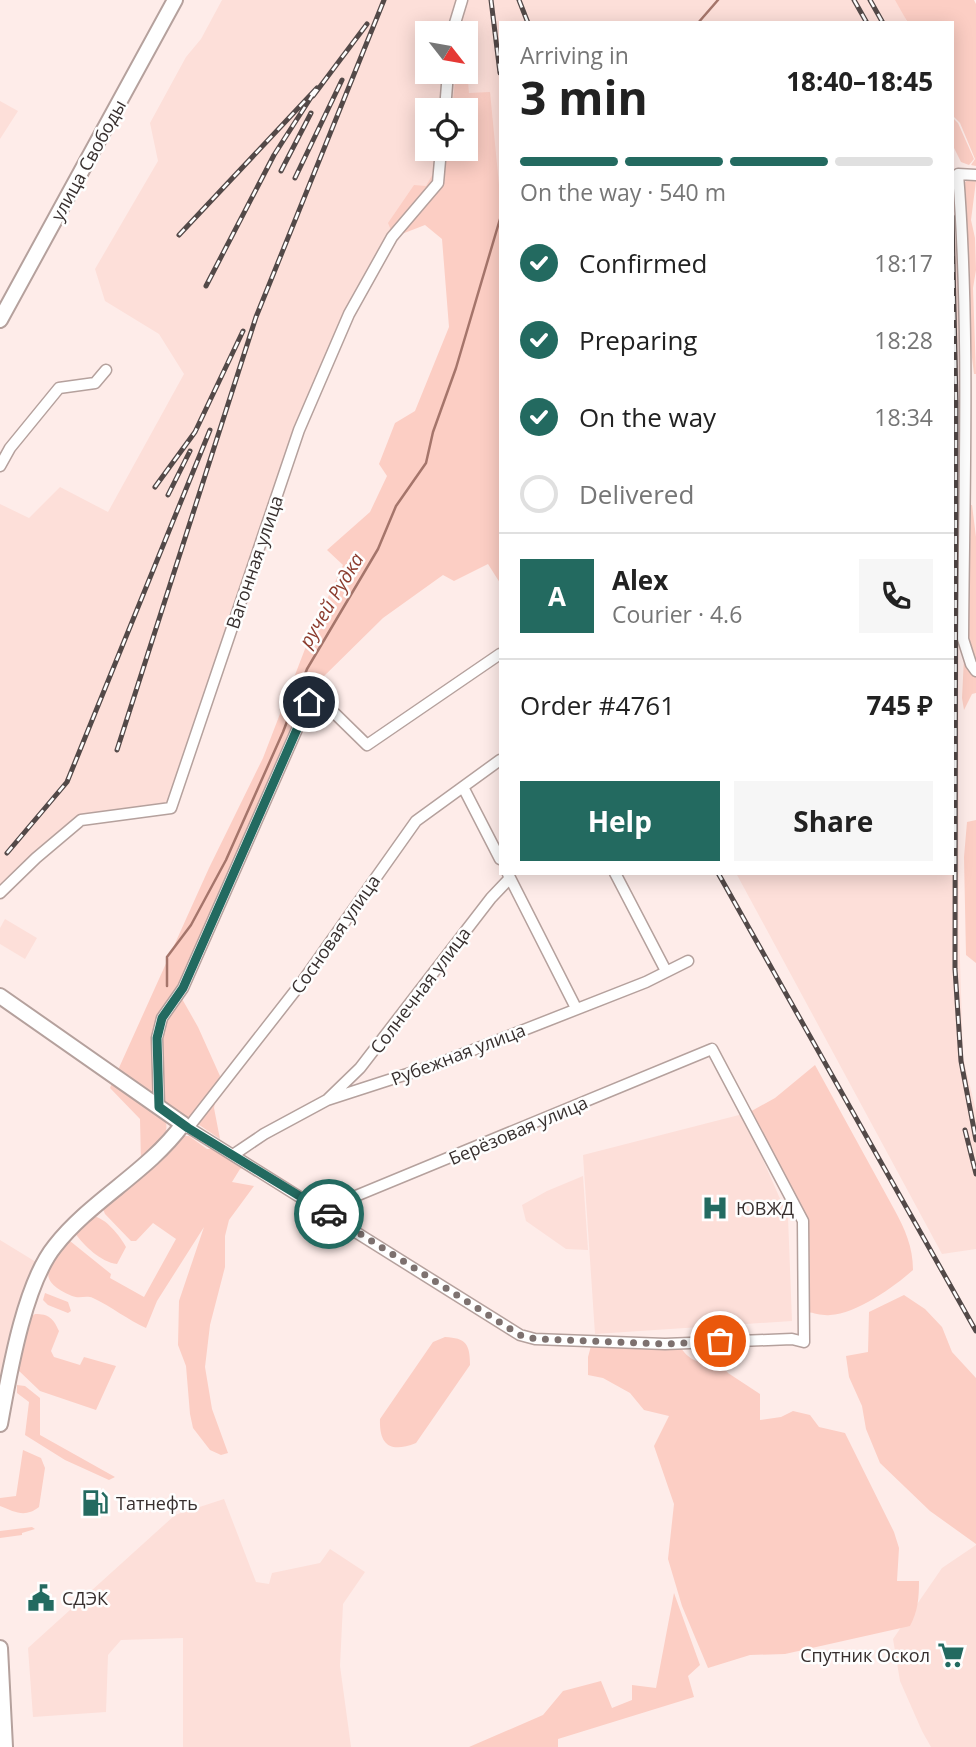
<!DOCTYPE html>
<html lang="en">
<head>
<meta charset="utf-8">
<style>
	:root { --surface:#fff; --page:#f6f6f6; --text:#222; --muted:#767676; --line:#e0e0e0; --accent:#236a60 }
	body { margin:0; font-family:"Open Sans",sans-serif; background:var(--page); color:var(--text); height:100vh; display:flex; flex-direction:column; font-size:26px; white-space:nowrap }
	* { box-sizing:border-box; margin:0 }
	p { font-size:23px; color:var(--muted) }
	.icon { flex:none; width:38px; height:38px; fill:none; stroke:currentColor; stroke-width:2; stroke-linecap:round; stroke-linejoin:round }
	.map { position:relative; flex:1; overflow:hidden }
	.sheet { position:absolute; left:499px; top:21px; width:455px; height:854px; display:flex; flex-direction:column; background:var(--surface); border-radius:0px; box-shadow:0 4px 18px #0003 }
	.sheet>* { flex:none }
	.needle { width:46px; rotate:121deg }
	.tools { position:absolute; left:415px; top:21px; display:grid; gap:14px }
	.tools a { display:grid; place-items:center; width:63px; height:63px; border-radius:0px; background:var(--surface); box-shadow:0 4px 18px #0003; font-size:35px }
	.pin { position:absolute; display:grid; place-items:center; width:60px; height:60px; color:#fff; margin:-30px; border:4px solid #fff; border-radius:50%; box-shadow:0 2px 7px #0007 }
	.courier { position:absolute; display:grid; place-items:center; width:70px; height:70px; margin:-35px; border:5px solid #236a60; border-radius:50%; background:#fff; color:#222; box-shadow:0 2px 9px #0007 }
	.headline em { font-style:normal; font-weight:700 }
	.headline div { display:flex; flex-direction:column-reverse }
	.headline { display:flex; align-items:center; justify-content:space-between; height:119px; padding:0 21px }
	h1 { font-size:46px; font-weight:700; line-height:52px }
	.bar { display:grid; grid-template-columns:repeat(4,1fr); gap:10px 7px; align-content:center; height:84px; padding:0 21px }
	.bar i { height:9px; border-radius:5px; background:var(--line) }
	.bar .active { background:var(--accent) }
	.bar p { grid-column:span 4 }
	.line { display:flex; align-items:center; gap:18px; padding:0 21px; border-top:2px solid var(--line) }
	.line div { flex:1 }
	.round { display:grid; place-items:center; flex:none; width:74px; height:74px; border-radius:0px; background:var(--page) }
	ol { padding:0 21px; list-style:none }
	li { display:flex; align-items:center; gap:21px; height:77px }
	li p { margin-inline-start:auto }
	li .icon { padding:7px; border-radius:50%; background:var(--accent); color:#fff; stroke-width:4 }
	li:last-child { color:var(--muted) }
	li i { width:38px; height:38px; border:4px solid var(--line); border-radius:50% }
	.cta { display:flex; gap:14px; margin-top:auto; padding:14px 21px }
	.cta a { flex:1; height:80px; border-radius:0px; background:var(--accent); color:#fff; font-size:28px; font-weight:700; line-height:80px; text-align:center }
	.cta a+a { background:var(--page); color:var(--text) }
	.map>svg:first-child { display:block }
	.built { fill:#fddfd9; fill-rule:evenodd }
	.green { fill:#fccec4 }
	.lines { fill:none; stroke-linecap:round; stroke-linejoin:round }
	.stream { stroke:#a5756b; stroke-width:2.5 }
	.street-casing { stroke:#b5a19d; stroke-width:13 }
	.secondary-casing { stroke:#b5a19d; stroke-width:18 }
	.street { stroke:#fff; stroke-width:10 }
	.secondary { stroke:#fff; stroke-width:14 }
	.rail-casing { stroke:#534948; stroke-width:5 }
	.rail { stroke:#fefefe; stroke-width:2.5; stroke-dasharray:8; stroke-linecap:butt }
	.done { stroke:#7d716f; stroke-width:7; stroke-dasharray:0 12.6 }
	.route { stroke:#236a60; stroke-width:9 }
	.labels { text-anchor:middle; dominant-baseline:central; stroke-width:5; stroke-linejoin:round; paint-order:stroke }
	.street-label { font-size:18px; fill:#372f2e; stroke:#fefefe }
	.poi-label { font-size:18px; fill:#372f2e; stroke:#fefefe; text-anchor:start }
	.water-label { font-size:19px; font-style:italic; fill:#8b3b2d; stroke:#fefefe }
</style>
</head>
<body>
<div class="map">
<svg width="976" height="1747" viewBox="0 0 976 1747">
	<rect width="100%" height="100%" fill="#feece9"/>
	<path class="built" d="M 222,0 L 899,0 L 907,23 L 500,23 L 500,191 L 391,236 L 298,431 L 170,808 L 81,820 L 35,856 L 0,899 L 0,504 L 29,518 L 60,487 L 108,512 L 184,374 L 159,334 L 105,301 L 95,269 L 158,161 L 150,123 L 186,57 L 201,39 ZM 427,33 L 466,33 L 466,72 L 427,72 ZM 427,110 L 466,110 L 466,149 L 427,149 Z
		M 0,101 L 18,111 L 0,139 Z
		M 952,192 L 958,275 L 959,928 L 963,1057 L 976,1111 L 976,1249 L 942,1254 L 736,873 L 952,873 Z
		M 5,919 L 37,938 L 25,959 L 0,944 L 0,928 Z
		M 743,1114 L 788,1217 L 792,1321 L 595,1334 L 583,1155 Z
		M 583,1176 L 588,1250 L 566,1249 L 526,1221 L 522,1205 L 547,1191 Z
		M 0,1240 L 36,1262 L 5,1372 L 0,1401 Z
		M 224,1499 L 256,1582 L 269,1584 L 272,1573 L 320,1563 L 330,1549 L 365,1572 L 343,1604 L 340,1666 L 351,1747 L 183,1747 L 183,1638 L 121,1640 L 108,1655 L 106,1712 L 33,1717 L 28,1648 L 175,1515 Z
		M 976,1545 L 976,1747 L 931,1747 L 922,1731 L 900,1681 L 893,1639 L 942,1568 Z"/>
	<path class="green" d="M 895,0 L 974,0 L 976,4 L 976,166 L 971,165 L 975,159 L 960,123 L 952,115 L 952,23 L 908,23 Z
		M 466,61 L 469,93 L 490,92 L 500,195 L 500,583 L 488,564 L 454,581 L 443,575 L 383,618 L 316,684 L 300,706 L 177,990 L 198,1027 L 220,1076 L 214,1108 L 220,1139 L 118,1070 L 209,868 L 263,758 L 310,636 L 343,565 L 327,550 L 370,512 L 387,476 L 379,464 L 395,423 L 415,411 L 449,327 L 442,239 L 425,225 L 394,237 L 388,223 L 414,185 L 426,186 L 447,149 L 466,149 L 466,110 L 452,110 L 456,72 L 466,72 Z
		M 952,117 L 958,123 L 974,159 L 969,165 L 961,162 L 952,144 Z
		M 970,178 L 976,181 L 971,220 L 975,238 L 976,270 L 973,288 L 976,374 L 974,374 L 968,324 L 964,196 L 964,183 Z
		M 972,505 L 976,537 L 976,693 L 972,694 L 964,710 L 962,698 L 964,658 L 960,627 L 964,588 L 959,547 L 963,506 Z
		M 976,820 L 976,963 L 966,955 L 964,857 L 967,822 Z
		M 815,1065 L 894,1209 C 905,1229 913,1247 913,1270 C 894,1287 856,1314 830,1315 C 823,1316 814,1313 808,1312 L 808,1233 L 806,1216 L 748,1113 L 775,1098 Z
		M 113,1080 L 165,1120 C 172,1136 152,1150 141,1162 L 140,1119 L 110,1088 Z
		M 184,1136 L 189,1136 L 207,1149 L 217,1149 L 246,1166 L 240,1169 L 232,1182 L 254,1186 L 229,1220 L 225,1236 L 225,1267 L 210,1325 L 205,1367 L 212,1409 L 228,1453 L 221,1455 L 210,1450 L 193,1428 L 190,1414 L 186,1366 L 178,1345 L 179,1301 L 204,1227 L 157,1301 L 146,1328 C 128,1320 112,1307 93,1298 C 86,1295 80,1299 72,1296 C 36,1281 47,1267 64,1242 L 70,1241 L 111,1274 L 110,1278 L 144,1297 L 176,1239 L 153,1223 L 136,1241 L 131,1241 L 105,1214 L 103,1209 L 105,1205 Z
		M 93,1216 C 106,1218 120,1236 126,1247 L 117,1264 C 101,1262 84,1246 75,1233 Z
		M 45,1293 L 68,1302 L 71,1311 L 68,1313 L 48,1305 L 43,1300 Z
		M 904,1295 L 925,1309 L 942,1327 L 952,1352 L 976,1378 L 976,1544 L 930,1511 L 880,1463 L 866,1429 L 862,1406 L 849,1377 L 846,1356 L 868,1352 L 869,1312 Z
		M 35,1314 C 49,1314 53,1318 59,1331 L 51,1351 L 54,1357 L 80,1365 L 84,1357 L 116,1366 L 96,1410 L 40,1391 L 17,1369 L 28,1319 Z
		M 445,1337 C 466,1338 470,1344 470,1365 L 416,1443 C 391,1453 379,1446 380,1419 L 433,1342 Z
		M 591,1346 L 681,1348 C 692,1364 703,1363 720,1363 L 728,1373 L 760,1394 L 760,1420 L 781,1417 L 793,1411 L 810,1415 L 819,1427 L 845,1433 L 894,1532 L 899,1548 L 897,1581 L 919,1581 C 919,1598 918,1611 910,1626 L 785,1654 L 750,1655 L 708,1668 L 682,1606 L 668,1559 L 674,1504 L 654,1446 L 669,1416 L 644,1410 L 630,1393 L 603,1378 L 588,1375 L 588,1357 Z
		M 17,1385 L 25,1386 L 40,1398 L 40,1435 L 115,1477 L 109,1480 L 65,1460 L 25,1435 L 29,1402 L 17,1393 Z
		M 23,1450 L 41,1458 L 45,1468 L 39,1507 C 25,1518 15,1512 0,1506 L 0,1498 L 16,1496 Z
		M 32,1527 L 35,1529 L 22,1533 L 22,1535 L 0,1538 L 0,1531 Z
		M 674,1593 L 700,1665 L 688,1676 L 694,1697 L 558,1739 L 558,1747 L 469,1747 L 543,1715 L 563,1691 L 601,1681 L 612,1708 L 632,1700 L 632,1685 L 656,1688 Z"/>
	<g class="lines">
		<path class="stream" d="M 698,23 L 718,0
			M 167,986 L 167,957 L 191,925 L 226,860 L 283,732 L 307,669 L 378,549 L 396,506 L 426,463 L 433,432 L 456,368 L 500,219"/>
		<defs>
			<path id="street" d="M 452,33 L 462,0
				M 445,110 L 448,72
				M 976,175 L 958,174 C 970,328 964,484 963,639 L 971,664 L 976,671
				M 0,466 L 10,448 L 59,388 L 95,383 L 106,370
				M 463,787 L 500,859
				M 615,873 L 666,971
				M 508,874 L 576,1008
				M 0,893 L 36,858 L 81,820 L 171,808 L 299,430 L 349,314 L 392,237 L 438,183 L 441,149
				M 328,1099 L 360,1068 L 491,898 L 510,878
				M 159,1107 L 157,1038 L 162,1018 L 183,988 L 309,702 L 314,697 L 321,700 L 367,745 L 500,654
				M 183,1124 L 520,1335 L 535,1339 L 665,1344 L 792,1339 L 804,1342 L 803,1221 L 712,1049 L 334,1205 L 325,1212
				M 188,1128 L 302,982 L 416,821 L 500,760
				M 233,1155 L 264,1134 L 327,1100 L 432,1066 L 646,982 L 688,961"/>
			<path id="secondary" d="M 0,320 L 175,0
				M 0,996 L 183,1124 C 148,1172 91,1200 55,1246 C 24,1284 9,1375 0,1424
				M 0,1648 L 5,1747"/>
		</defs>
		<use href="#street" class="street-casing"/>
		<use href="#secondary" class="secondary-casing"/>
		<use href="#street" class="street"/>
		<use href="#secondary" class="secondary"/>
		<defs>
			<path id="rail" d="M 491,0 L 500,73
				M 519,0 L 528,23
				M 854,0 L 867,23
				M 870,0 L 883,23
				M 313,96 L 367,24
				M 281,171 L 311,113
				M 295,178 L 342,80
				M 952,216 L 956,402 L 955,969 L 961,1061 L 976,1140
				M 179,235 L 317,88 L 274,155 L 206,286
				M 155,487 L 195,432 L 243,331
				M 168,495 L 190,451
				M 117,750 L 256,317 L 384,0
				M 7,853 L 67,782 L 210,430
				M 718,873 L 976,1331
				M 965,1130 L 976,1174"/>
		</defs>
		<use href="#rail" class="rail-casing"/>
		<use href="#rail" class="rail"/>
	</g>
	<g class="lines">
		<path class="done" d="M 329,1214 L 520,1335 L 536,1339 L 665,1344 L 720,1341"/>
		<path class="route" d="M 309,702 L 183,988 L 162,1018 L 157,1038 L 159,1107 L 188,1128 L 329,1214"/>
	</g>
	<defs>
		<symbol id="hospital-bare" viewBox="-9 -9 18 18"><path d="M-5-5h3v3.5h4V-5h3V5h-3V1.5h-4V5h-3Z" fill="#236a60" stroke="#fefefe" stroke-width="2.5" paint-order="stroke"/></symbol>
		<symbol id="fuel-bare" viewBox="-9 -9 18 18"><path d="M-5.5-6h7V0h2V4h1.3V-2.5L3-4.5l.8-.8L6-3V5H2.5V1h-1V6h-7ZM-4.2-4.7v3.2H.2V-4.7Z" fill="#236a60" stroke="#fefefe" stroke-width="2.5" paint-order="stroke"/></symbol>
		<symbol id="civic-bare" viewBox="-9 -9 18 18"><path d="M-.6-6.5H3V-4.5H.6V-3L4-1V1h2V6H-6V1h2V-1L-.6-3ZM-1.2 2.5V6h2.4V2.5Z" fill="#236a60" stroke="#fefefe" stroke-width="2.5" paint-order="stroke"/></symbol>
		<symbol id="supermarket-bare" viewBox="-9 -9 18 18"><path d="M-6-5.5h2.5l.6 2H6L4.5 2H-2.5L-4.4-4H-6ZM-1.5 3.2a1.3 1.3 0 1 0 .1 0ZM3 3.2a1.3 1.3 0 1 0 .1 0Z" fill="#236a60" stroke="#fefefe" stroke-width="2.5" paint-order="stroke"/></symbol>
	</defs>
	<g fill-rule="evenodd">
		<use href="#hospital-bare" x="696" y="1189" width="38" height="38"/>
		<use href="#fuel-bare" x="76" y="1484" width="38" height="38"/>
		<use href="#civic-bare" x="22" y="1579" width="38" height="38"/>
		<use href="#supermarket-bare" x="932" y="1636" width="38" height="38"/>
	</g>
	<g class="labels">
		<g class="street-label">
			<text transform="translate(88 160) rotate(-61)">улица Свободы</text>
			<text transform="translate(254 562) rotate(-71)">Вагонная улица</text>
			<text transform="translate(335 934) rotate(-55)">Сосновая улица</text>
			<text transform="translate(420 990) rotate(-53)">Солнечная улица</text>
			<text transform="translate(458 1054) rotate(-21)">Рубежная улица</text>
			<text transform="translate(518 1130) rotate(-23)">Берёзовая улица</text>
		</g>
		<g class="poi-label">
			<text x="736" y="1208">ЮВЖД</text>
			<text x="116" y="1503">Татнефть</text>
			<text x="62" y="1598">СДЭК</text>
			<text x="930" y="1655" text-anchor="end">Спутник Оскол</text>
		</g>
		<g class="water-label">
			<text transform="translate(331 600) rotate(-59)">ручей Рудка</text>
		</g>
	</g>
</svg>
<div class="tools">
<a><svg class="needle" viewBox="-14 -14 28 28"><path d="M0-13l5 13h-10z" fill="#e53935"/><path d="M0 13l5-13h-10z" fill="#767676"/></svg></a>
<a><svg class="icon" aria-label="locate" viewBox="0 0 24 24"><circle cx="12" cy="12" r="6"/><path d="M12 2v4M12 18v4M2 12h4M18 12h4"/></svg></a>
</div>
<div class="pin" style="left:720px;top:1341px;background:#ea580c"><svg class="icon" aria-label="bag" viewBox="0 0 24 24"><path d="M5 8h14l-1 12H6zM9 8a3 3 0 0 1 6 0"/></svg></div>
<div class="pin" style="left:309px;top:702px;background:#1f2937"><svg class="icon" aria-label="home" viewBox="0 0 24 24"><path d="M3 11l9-7 9 7M6 9v11h12V9"/></svg></div>
<div class="courier" style="left:329px;top:1214px"><svg class="icon" aria-label="car" viewBox="0 0 24 24"><path d="M5 17H2v-5l4-1 3-4h7l3 4 3 1v5h-3M9 17h6M6 11h13"/><circle cx="7" cy="17" r="2"/><circle cx="17" cy="17" r="2"/></svg></div>
<section class="sheet">
<div class="headline"><div><h1>3 min</h1><p>Arriving in</p></div><em>18:40–18:45</em></div>
<div class="bar"><i class="active"></i><i class="active"></i><i class="active"></i><i></i><p>On the way · 540 m</p></div>
<ol>
<li><svg class="icon" aria-label="check" viewBox="0 0 24 24"><path d="M5 12l5 5 9-10"/></svg>Confirmed<p>18:17</p></li>
<li><svg class="icon" aria-label="check" viewBox="0 0 24 24"><path d="M5 12l5 5 9-10"/></svg>Preparing<p>18:28</p></li>
<li><svg class="icon" aria-label="check" viewBox="0 0 24 24"><path d="M5 12l5 5 9-10"/></svg>On the way<p>18:34</p></li>
<li><i></i>Delivered</li>
</ol>
<div class="line" style="height:126px"><b class="round" style="background:var(--accent);color:#fff">A</b><div><b>Alex</b><p>Courier · 4.6</p></div><a class="round"><svg class="icon" aria-label="phone" viewBox="0 0 24 24"><path d="M5 4h4l2 5-3 2q2 4 5 5l2-3 5 2v4C11 20 4 13 5 4z"/></svg></a></div>
<div class="line" style="height:91px"><div>Order #4761</div><b>745 ₽</b></div>
<div class="cta"><a>Help</a><a>Share</a></div>
</section>
</div>
</body>
</html>
